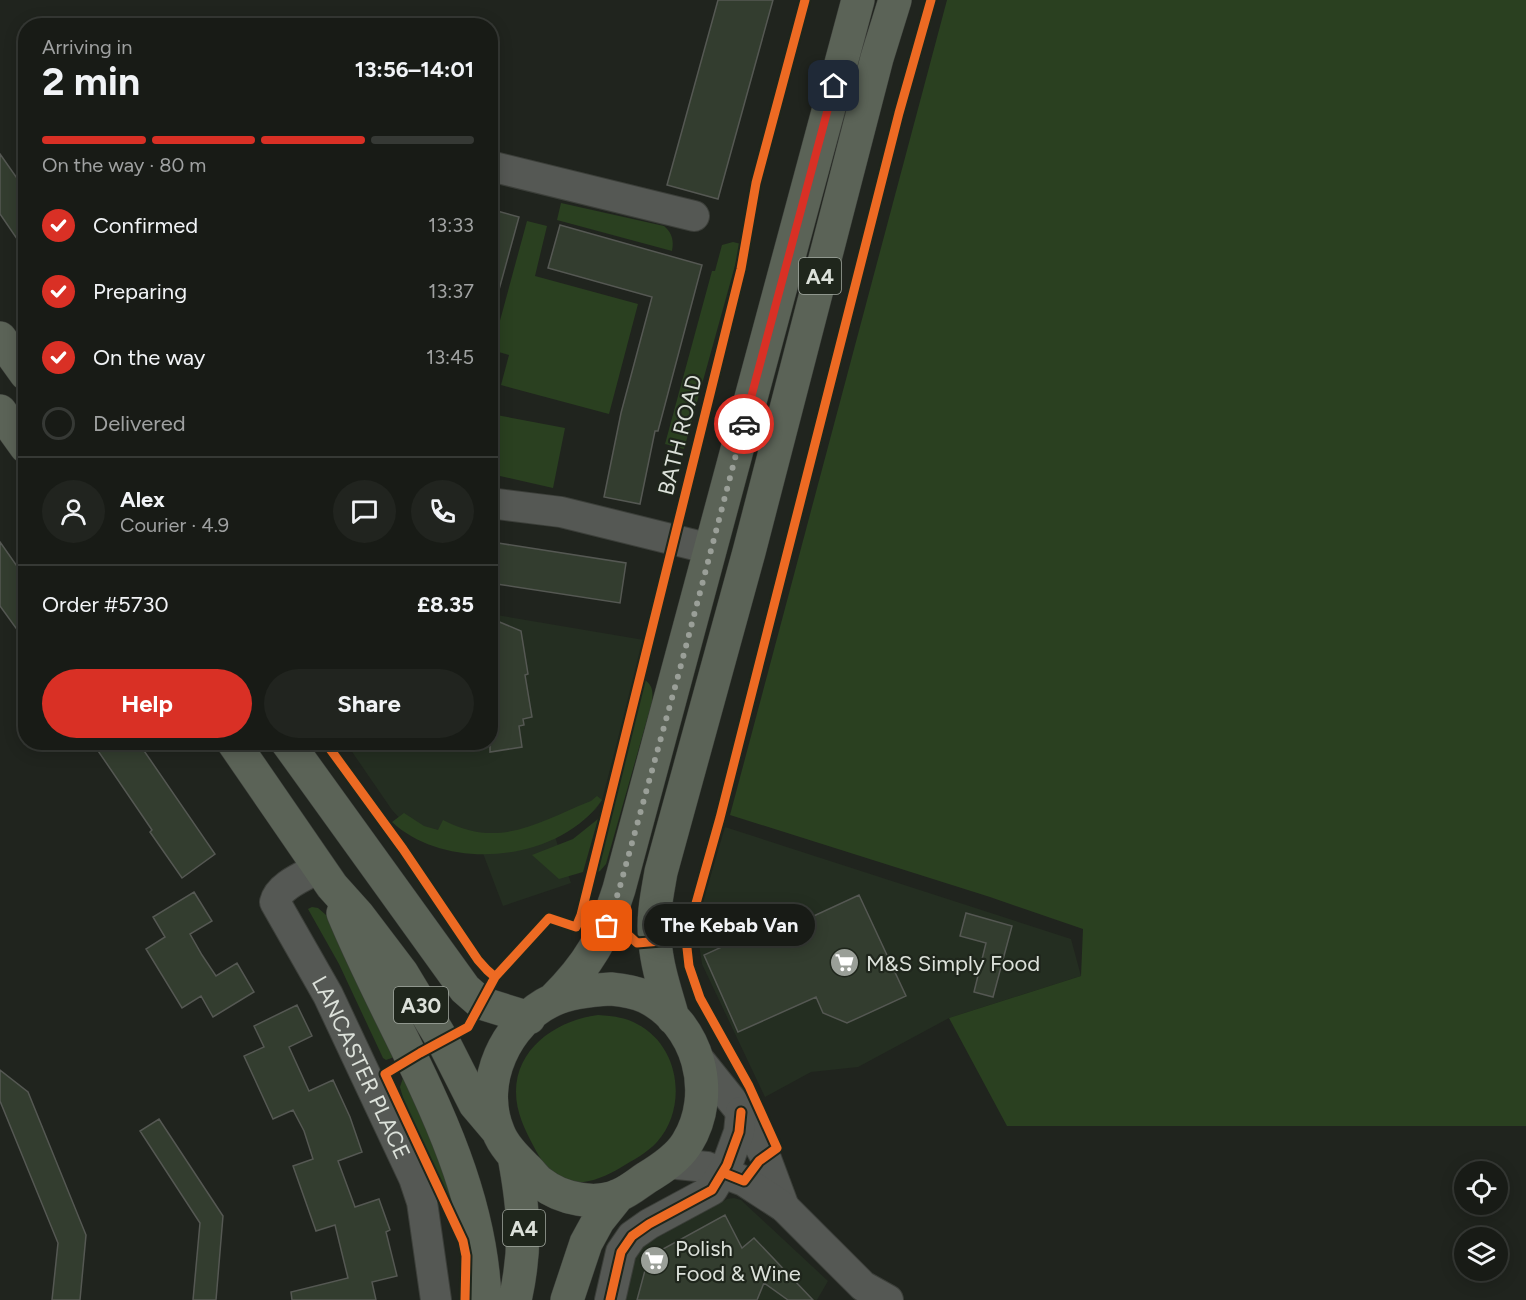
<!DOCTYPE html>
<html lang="en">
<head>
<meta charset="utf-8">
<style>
	:root { --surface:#181b16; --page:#21241f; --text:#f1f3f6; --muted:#9fa1a1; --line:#363935; --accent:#d93025 }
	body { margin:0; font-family:Figtree,sans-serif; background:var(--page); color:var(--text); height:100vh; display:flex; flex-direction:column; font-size:22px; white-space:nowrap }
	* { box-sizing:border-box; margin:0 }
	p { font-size:20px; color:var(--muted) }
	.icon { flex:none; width:33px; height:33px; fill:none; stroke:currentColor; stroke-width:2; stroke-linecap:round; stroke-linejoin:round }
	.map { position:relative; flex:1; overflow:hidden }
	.drawer { position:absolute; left:18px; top:18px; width:480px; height:732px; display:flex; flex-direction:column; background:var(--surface); border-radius:24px; box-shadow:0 3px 15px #0003,0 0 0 2px var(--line) }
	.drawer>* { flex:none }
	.controls { position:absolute; left:1454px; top:1161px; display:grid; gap:12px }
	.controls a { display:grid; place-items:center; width:54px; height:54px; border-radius:50%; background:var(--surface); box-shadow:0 3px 15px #0003,0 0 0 2px var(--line); font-size:30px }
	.pin { position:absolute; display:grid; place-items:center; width:51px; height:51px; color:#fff; margin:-26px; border-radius:12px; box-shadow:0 3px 9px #0006 }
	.courier { position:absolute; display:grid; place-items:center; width:60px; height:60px; margin:-30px; border:4px solid #d93025; border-radius:50%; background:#fff; color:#222; box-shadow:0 2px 8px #0007 }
	.bubble { position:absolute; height:42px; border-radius:21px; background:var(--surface); box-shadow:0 3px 15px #0003,0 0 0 2px var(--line); font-size:20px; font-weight:700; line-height:42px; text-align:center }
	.overview em { font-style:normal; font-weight:700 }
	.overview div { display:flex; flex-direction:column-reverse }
	.overview { display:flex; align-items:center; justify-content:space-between; height:102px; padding:0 24px }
	h1 { font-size:39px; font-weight:700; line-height:45px }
	.bar { display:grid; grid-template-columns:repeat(4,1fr); gap:9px 6px; align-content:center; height:72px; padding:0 24px }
	.bar i { height:8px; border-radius:4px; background:var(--line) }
	.bar .on { background:var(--accent) }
	.bar p { grid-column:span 4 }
	.line { display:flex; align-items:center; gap:15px; padding:0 24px; border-top:2px solid var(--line) }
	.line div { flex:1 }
	.round { display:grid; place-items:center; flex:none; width:63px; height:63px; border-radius:32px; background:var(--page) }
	ol { padding:0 24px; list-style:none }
	li { display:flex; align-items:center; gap:18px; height:66px }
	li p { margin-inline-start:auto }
	li .icon { padding:6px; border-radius:50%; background:var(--accent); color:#fff; stroke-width:4 }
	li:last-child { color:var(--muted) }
	li i { width:33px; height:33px; border:3px solid var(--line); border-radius:50% }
	.button { display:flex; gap:12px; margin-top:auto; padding:12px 24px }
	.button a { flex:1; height:69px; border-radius:36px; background:var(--accent); color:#fff; font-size:24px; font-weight:700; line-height:69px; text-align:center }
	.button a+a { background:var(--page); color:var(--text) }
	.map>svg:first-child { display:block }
	.built { fill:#242e21 }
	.green { fill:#2a4020 }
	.building { fill:#333d2f; stroke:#555853; stroke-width:1.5 }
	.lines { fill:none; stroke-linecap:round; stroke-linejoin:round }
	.street-casing { stroke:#3c3f3a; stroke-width:32 }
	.highway-casing { stroke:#3c3f3a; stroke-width:34 }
	.street { stroke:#555854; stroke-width:30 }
	.highway { stroke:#5b6357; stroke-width:33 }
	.cycleway-casing { stroke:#1f261c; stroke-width:13 }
	.cycleway { stroke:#ed6a23; stroke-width:9 }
	.done { stroke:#9a9f98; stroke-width:6; stroke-dasharray:0 10.8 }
	.route { stroke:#d93025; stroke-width:8 }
	.labels { text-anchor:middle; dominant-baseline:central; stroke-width:4.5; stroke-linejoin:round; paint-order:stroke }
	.shield { fill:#1f261c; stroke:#a3a9a1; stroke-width:1.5 }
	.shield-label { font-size:21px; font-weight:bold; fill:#dce1da }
	.street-label { font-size:22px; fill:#dce1da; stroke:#1f261c }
	.poi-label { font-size:22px; fill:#dce1da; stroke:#1f261c; text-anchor:start }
</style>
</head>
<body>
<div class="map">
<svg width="1526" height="1300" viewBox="0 0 1526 1300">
	<rect width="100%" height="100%" fill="#20241e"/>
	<path class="built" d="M 491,614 L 644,640 L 602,800 L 596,809 L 579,824 L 555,837 L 571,883 L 503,906 L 481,848 L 404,823 L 392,810 L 346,743 L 490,742 Z
		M 725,827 L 1071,939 L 1081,976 L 949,1018 L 858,1067 L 811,1072 L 765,1097 L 702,964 L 696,925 Z
		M 734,1198 L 741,1200 L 828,1281 L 817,1300 L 623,1300 L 633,1262 L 638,1251 L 649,1242 L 727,1199 Z"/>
	<path class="green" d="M 947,0 L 1526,0 L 1526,1126 L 1007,1126 L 949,1018 L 1081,976 L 1083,929 L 990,897 L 730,815 Z
		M 561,203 L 664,226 C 672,233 674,240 672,251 L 557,220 Z
		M 527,221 L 547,226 L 535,276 L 638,304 L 609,414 L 501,385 L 509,355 L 492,350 Z
		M 733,242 L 741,244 L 684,449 L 665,444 L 712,271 L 715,271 L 722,245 Z
		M 491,414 L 565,428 L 553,488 L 491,474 Z
		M 644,679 C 653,686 653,691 652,702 L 606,864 L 600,871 L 593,874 Z
		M 597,796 L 602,800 C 559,862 447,873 392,822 L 404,813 L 424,826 L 438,830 L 443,820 C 500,850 538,822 591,801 Z
		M 598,819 L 583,872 L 559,879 L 532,855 L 573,839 Z
		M 312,907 L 318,908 L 326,915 L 400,1055 L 386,1060 L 383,1058 L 339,964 L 308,909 Z
		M 598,1015 C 611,1016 625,1017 637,1024 C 680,1046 688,1107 657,1142 C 647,1153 633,1160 620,1168 C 606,1176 589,1184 573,1182 C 553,1180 543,1164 534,1147 C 525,1130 516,1112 516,1092 C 516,1047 558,1020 598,1015 Z
		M 403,1078 L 434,1131 L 456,1215 L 405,1105 L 400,1087 Z"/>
	<path class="building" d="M 718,0 L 773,0 L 718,199 L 667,185 Z
		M 0,154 L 26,191 L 26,252 L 0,214 Z
		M 490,209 L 519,217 L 497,297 L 490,297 Z
		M 560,225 L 702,265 L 658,431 L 655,431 L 640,504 L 604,497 L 621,413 L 652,297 L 548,268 Z
		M 0,542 L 26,579 L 26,642 L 0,606 Z
		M 498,543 L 626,563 L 620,603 L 490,583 L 490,546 L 497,547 Z
		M 490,618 L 521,631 L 528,674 L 525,675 L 532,717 L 523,719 L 524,725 L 519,726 L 522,747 L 490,752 Z
		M 92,742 L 138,742 L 215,854 L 182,878 L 150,832 L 152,830 Z
		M 194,892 L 212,921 L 190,934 L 202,955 L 216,976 L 237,963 L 254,992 L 213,1017 L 201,996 L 182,1008 L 146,949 L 165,937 L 153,917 Z
		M 859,895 L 906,996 L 847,1023 L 823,1013 L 816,997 L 738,1032 L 704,955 L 772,924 L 777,933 Z
		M 966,913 L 1012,926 L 993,997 L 974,992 L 986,943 L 960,936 Z
		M 297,1005 L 312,1036 L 289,1047 L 309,1091 L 333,1080 L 350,1117 L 362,1152 L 338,1161 L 355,1207 L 379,1199 L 390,1230 L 386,1232 L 397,1276 L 372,1282 L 376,1300 L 292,1300 L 291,1292 L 348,1278 L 335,1225 L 316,1231 L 293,1166 L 313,1159 L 304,1131 L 293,1110 L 273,1119 L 244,1056 L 264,1047 L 254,1026 Z
		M 0,1070 L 28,1092 L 86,1235 L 80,1300 L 52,1300 L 58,1243 L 0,1101 Z
		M 159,1119 L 223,1216 L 216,1300 L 193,1300 L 200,1223 L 140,1131 Z
		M 725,1215 L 742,1248 L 754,1238 L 813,1300 L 788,1300 L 764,1283 L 757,1300 L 637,1300 L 647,1263 L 652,1255 Z"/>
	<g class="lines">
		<defs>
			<g id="street">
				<path d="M 490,166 L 694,216"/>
				<path d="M 490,503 L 561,512 L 711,549"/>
				<path id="s1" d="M 319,868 C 305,876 279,885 275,902 L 328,995 L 414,1178 L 422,1202 L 436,1300"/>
				<path d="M 697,1057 L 741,1112 L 765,1156 L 784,1207"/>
				<path d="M 667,1163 L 707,1167 L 744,1181 L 784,1207 L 863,1286 L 888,1300"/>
				<path d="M 610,1300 L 621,1252 L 632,1236 L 649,1224 L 712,1190 L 727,1165 L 739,1132 L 741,1112"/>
			</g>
			<path id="highway" d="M 0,338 L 26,374
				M 0,411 L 26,447
				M 233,742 L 332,886 L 358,915 L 402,973 L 443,1041 L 475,1104 L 497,1130
				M 287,742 L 465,989 L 481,1003 L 529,1018
				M 343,913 C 395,1039 480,1159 485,1300
				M 611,989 C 622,990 635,992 646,997 C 698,1023 718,1093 687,1143 C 678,1158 661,1169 646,1178 C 637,1184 629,1191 619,1195 C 596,1206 561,1199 541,1183 C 535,1179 531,1172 525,1167 C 515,1157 503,1145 498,1131 C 478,1082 506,1022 553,1000 C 570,992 592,990 611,989 Z
				M 553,1000 C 590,963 603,939 619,889 C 701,594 777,296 858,0
				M 673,1018 C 666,993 657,968 655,941 C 652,918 657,895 661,872 L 749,552 L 877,58 L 895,0
				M 514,1156 C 524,1209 527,1247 515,1300
				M 567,1300 L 586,1243 L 598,1221 L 618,1196"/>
		</defs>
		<use href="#street" class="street-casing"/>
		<use href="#highway" class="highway-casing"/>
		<use href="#street" class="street"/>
		<use href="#highway" class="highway"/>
		<defs>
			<path id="cycleway" d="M 325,742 L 403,849 L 478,960 L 487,970 L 495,977
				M 581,915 L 624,931 L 637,943 L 686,939
				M 724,1173 L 744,1181 L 759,1161 L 777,1148 L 749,1086 L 700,998 L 689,966 L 686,939 L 720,818 L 899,113 L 931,0
				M 465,1300 L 466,1256 L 463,1241 L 385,1074 L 420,1053 L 468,1027 L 495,977 L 549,918 L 576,927 L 581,915 L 741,269 L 756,183 L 805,0
				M 610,1300 L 621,1252 L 632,1236 L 649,1224 L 712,1190 L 727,1165 L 739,1132 L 741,1112"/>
		</defs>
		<use href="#cycleway" class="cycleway-casing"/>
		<use href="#cycleway" class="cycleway"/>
	</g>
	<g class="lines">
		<path class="done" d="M 607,926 L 619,890 L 680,669 L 744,424"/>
		<path class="route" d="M 744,424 L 834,86"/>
	</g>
	<defs>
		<symbol id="supermarket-disc" viewBox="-11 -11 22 22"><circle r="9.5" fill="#9a9f98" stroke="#1f261c"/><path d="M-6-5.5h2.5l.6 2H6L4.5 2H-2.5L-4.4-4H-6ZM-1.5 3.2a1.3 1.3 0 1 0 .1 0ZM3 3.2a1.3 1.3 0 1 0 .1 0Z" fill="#fff"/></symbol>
	</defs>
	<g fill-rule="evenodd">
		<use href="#supermarket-disc" x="828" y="946" width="33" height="33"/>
		<use href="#supermarket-disc" x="638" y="1244" width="33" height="33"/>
	</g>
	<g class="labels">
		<g class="shield">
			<rect x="799" y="258" width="42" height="36" rx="4.5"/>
			<rect x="394" y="987" width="54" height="36" rx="4.5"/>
			<rect x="503" y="1210" width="42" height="36" rx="4.5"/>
		</g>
		<g class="shield-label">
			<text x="820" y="276">A4</text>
			<text x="421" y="1005">A30</text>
			<text x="524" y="1228">A4</text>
		</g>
		<g class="street-label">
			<text transform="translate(680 435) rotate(-76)">BATH ROAD</text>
			<text stroke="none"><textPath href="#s1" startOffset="244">LANCASTER PLACE</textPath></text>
		</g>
		<g class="poi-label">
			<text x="866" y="963">M&amp;S Simply Food</text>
			<text x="675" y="1248">Polish<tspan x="675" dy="25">Food &amp; Wine</tspan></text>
		</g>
	</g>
</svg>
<div class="controls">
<a><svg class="icon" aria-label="locate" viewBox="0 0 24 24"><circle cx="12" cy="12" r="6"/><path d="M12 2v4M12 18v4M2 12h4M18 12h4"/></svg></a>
<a><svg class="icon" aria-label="layers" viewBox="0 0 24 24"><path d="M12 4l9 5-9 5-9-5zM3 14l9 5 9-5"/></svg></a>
</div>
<div class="pin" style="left:607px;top:926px;background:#ea580c"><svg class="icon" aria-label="bag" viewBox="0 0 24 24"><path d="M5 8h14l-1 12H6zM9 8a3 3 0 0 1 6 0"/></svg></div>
<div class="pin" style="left:834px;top:86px;background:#1f2937"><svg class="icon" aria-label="home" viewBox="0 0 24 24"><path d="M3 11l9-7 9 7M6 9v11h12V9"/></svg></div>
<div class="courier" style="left:744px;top:424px"><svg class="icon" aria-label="car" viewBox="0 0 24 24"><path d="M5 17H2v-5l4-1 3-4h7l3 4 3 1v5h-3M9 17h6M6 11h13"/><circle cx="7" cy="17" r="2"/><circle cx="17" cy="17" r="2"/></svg></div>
<div class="bubble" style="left:644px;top:904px;width:171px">The Kebab Van</div>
<section class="drawer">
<div class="overview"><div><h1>2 min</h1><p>Arriving in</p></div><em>13:56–14:01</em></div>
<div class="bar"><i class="on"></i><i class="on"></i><i class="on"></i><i></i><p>On the way · 80 m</p></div>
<ol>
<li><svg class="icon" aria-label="check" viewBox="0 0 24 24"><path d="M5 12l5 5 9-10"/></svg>Confirmed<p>13:33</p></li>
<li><svg class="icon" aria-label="check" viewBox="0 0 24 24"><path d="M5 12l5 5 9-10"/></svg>Preparing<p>13:37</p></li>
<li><svg class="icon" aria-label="check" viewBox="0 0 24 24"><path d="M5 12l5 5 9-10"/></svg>On the way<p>13:45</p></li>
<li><i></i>Delivered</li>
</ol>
<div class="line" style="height:108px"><a class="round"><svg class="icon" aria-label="person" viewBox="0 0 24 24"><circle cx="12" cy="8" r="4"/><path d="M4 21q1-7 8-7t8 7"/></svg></a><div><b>Alex</b><p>Courier · 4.9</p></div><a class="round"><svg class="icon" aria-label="chat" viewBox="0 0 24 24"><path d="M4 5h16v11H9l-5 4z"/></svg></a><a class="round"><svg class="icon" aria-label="phone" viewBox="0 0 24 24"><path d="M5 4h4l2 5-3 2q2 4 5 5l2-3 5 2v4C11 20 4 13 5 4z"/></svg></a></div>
<div class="line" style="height:78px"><div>Order #5730</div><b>£8.35</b></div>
<div class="button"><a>Help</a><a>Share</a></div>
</section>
</div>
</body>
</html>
